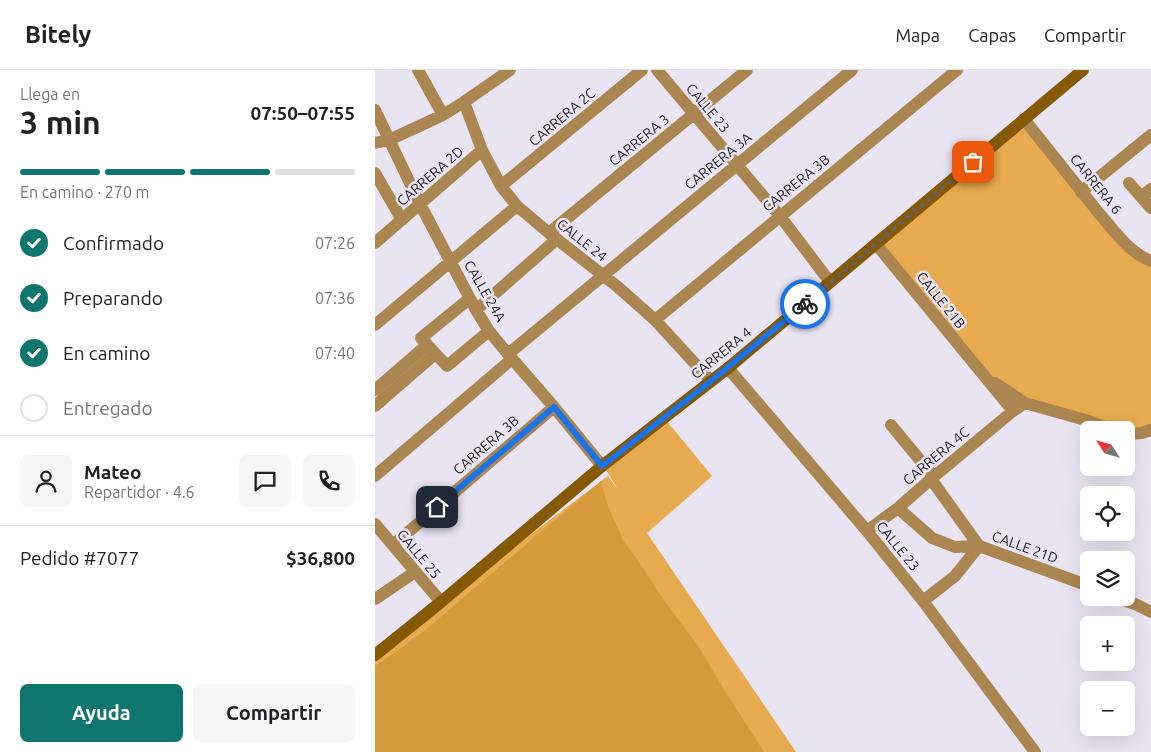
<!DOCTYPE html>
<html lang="es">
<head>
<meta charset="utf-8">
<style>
	:root { --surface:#fff; --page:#f6f6f6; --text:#202124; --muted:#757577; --line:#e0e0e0; --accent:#0f766e }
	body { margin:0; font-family:Ubuntu,sans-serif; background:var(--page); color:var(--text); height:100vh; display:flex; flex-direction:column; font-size:19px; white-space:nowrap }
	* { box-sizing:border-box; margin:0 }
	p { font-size:16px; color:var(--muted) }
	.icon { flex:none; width:28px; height:28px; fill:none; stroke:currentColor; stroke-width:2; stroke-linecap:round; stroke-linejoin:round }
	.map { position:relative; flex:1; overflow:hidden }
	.side { display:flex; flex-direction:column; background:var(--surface); width:375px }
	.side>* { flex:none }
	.needle { width:32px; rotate:306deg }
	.tools { position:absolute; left:705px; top:351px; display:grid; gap:10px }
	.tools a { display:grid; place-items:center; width:55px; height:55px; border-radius:8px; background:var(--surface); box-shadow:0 5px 20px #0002; font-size:25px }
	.pin { position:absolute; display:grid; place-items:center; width:42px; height:42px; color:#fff; margin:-21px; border-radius:10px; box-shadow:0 2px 8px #0006 }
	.courier { position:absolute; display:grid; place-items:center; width:50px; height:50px; margin:-25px; border:4px solid #1a73e8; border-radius:50%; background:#fff; color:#222; box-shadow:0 1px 6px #0007 }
	.summary em { font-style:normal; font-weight:600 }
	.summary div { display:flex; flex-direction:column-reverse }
	.summary { display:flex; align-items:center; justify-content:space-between; height:85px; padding:0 20px }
	h1 { font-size:32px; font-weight:600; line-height:38px }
	.bar { display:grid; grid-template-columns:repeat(4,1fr); gap:8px 5px; align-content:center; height:60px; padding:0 20px }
	.bar i { height:6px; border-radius:4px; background:var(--line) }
	.bar .current { background:var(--accent) }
	.bar p { grid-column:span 4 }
	.line { display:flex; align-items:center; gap:12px; padding:0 20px; border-top:1px solid var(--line) }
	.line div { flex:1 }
	.round { display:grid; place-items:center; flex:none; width:52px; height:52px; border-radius:8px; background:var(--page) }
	ol { padding:0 20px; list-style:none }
	li { display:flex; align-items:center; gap:15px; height:55px }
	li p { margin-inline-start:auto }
	li .icon { padding:5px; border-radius:50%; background:var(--accent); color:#fff; stroke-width:4 }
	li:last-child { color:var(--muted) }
	li i { width:28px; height:28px; border:2px solid var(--line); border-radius:50% }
	.cta { display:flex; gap:10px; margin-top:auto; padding:10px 20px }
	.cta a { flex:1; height:58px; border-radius:8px; background:var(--accent); color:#fff; font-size:20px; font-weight:600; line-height:58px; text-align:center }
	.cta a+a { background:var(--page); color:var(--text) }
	header { display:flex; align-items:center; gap:30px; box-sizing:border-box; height:70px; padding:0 25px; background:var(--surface); border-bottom:1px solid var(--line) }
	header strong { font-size:24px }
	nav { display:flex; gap:28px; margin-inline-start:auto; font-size:18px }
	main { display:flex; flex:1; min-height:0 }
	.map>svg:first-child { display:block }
	.green { fill:#e8aa4e }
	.forest { fill:#d69a3b }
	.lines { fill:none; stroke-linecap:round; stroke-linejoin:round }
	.minor { stroke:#ac8650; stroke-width:12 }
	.secondary { stroke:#855906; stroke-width:12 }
	.done { stroke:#646169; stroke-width:5; stroke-dasharray:0 9 }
	.route { stroke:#1a73e8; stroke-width:6 }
	.labels { text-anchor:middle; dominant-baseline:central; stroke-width:5; stroke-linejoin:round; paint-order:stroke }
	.street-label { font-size:14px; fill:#1c1a1f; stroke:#e9e4f2 }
</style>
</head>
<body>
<header>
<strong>Bitely</strong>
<nav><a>Mapa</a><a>Capas</a><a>Compartir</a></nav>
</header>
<main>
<section class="side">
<div class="summary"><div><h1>3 min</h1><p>Llega en</p></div><em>07:50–07:55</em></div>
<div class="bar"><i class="current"></i><i class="current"></i><i class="current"></i><i></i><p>En camino · 270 m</p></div>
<ol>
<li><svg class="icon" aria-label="check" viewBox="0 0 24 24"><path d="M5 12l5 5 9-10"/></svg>Confirmado<p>07:26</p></li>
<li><svg class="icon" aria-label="check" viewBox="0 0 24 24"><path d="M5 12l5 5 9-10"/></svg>Preparando<p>07:36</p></li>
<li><svg class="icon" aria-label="check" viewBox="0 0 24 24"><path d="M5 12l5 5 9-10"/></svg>En camino<p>07:40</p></li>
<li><i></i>Entregado</li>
</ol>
<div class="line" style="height:90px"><a class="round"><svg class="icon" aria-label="person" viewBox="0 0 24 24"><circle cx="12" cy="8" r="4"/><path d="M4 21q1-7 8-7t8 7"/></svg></a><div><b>Mateo</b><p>Repartidor · 4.6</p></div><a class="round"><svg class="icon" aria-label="chat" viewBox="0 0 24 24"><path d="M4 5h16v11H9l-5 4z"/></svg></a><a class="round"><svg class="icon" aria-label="phone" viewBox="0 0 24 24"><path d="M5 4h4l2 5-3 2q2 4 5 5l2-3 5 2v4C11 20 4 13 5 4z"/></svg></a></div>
<div class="line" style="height:65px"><div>Pedido #7077</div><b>$36,800</b></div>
<div class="cta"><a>Ayuda</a><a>Compartir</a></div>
</section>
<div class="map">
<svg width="776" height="682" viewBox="0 0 776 682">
	<rect width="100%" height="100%" fill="#e9e4f2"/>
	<path class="green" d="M 649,49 L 706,122 L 776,191 L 776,360 L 738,360 L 667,338 L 608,305 L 501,174 Z
		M 290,349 L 337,406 L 272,463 L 421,682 L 0,682 L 0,585 L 66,532 L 233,406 L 243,420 L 230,398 Z"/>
	<path class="forest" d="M 226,411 L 233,436 L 248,470 L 268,498 L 286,526 L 325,579 L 350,621 L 389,682 L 0,682 L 0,596 L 29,576 L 49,561 Z"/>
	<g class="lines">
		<path class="minor" d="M 43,0 L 68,45
			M 282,0 L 405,146 L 455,212
			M 89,32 L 107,80 L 126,116 L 142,136 L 174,163 L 243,217 L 280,250 L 336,311
			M 0,40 L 45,134 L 101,240 L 114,261 L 133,284 L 179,337 L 227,396
			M 649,49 C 674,80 698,111 723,142 C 739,160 753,182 776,191
			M 0,73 L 14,70 L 68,45 L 89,32 L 135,0
			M 0,103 L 27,150
			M 754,113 L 776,138
			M 126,116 L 267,0
			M 706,122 L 776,65
			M 766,127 L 776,119
			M 174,163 L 372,0
			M 0,173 L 107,80
			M 501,174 L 638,341
			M 94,229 L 46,268 L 72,296 L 114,261
			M 101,240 L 182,169
			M 280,250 L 582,0
			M 0,255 L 142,136
			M 133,284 L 477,0
			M 353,298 L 492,461 L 548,531 L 660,682
			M 620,313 L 650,333 L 714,351 L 738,360
			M 0,320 L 52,275
			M 0,336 L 60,284
			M 516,355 L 559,407
			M 751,364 L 767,363 L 776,360
			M 0,406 L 137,289
			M 556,409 L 604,476
			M 523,438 L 557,468 L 580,477 L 604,476 L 714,516
			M 0,454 L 66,532
			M 492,461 L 523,438 L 556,409 L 638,341 L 650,333
			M 18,475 L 179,337
			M 743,528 L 760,534 L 776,542
			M 0,529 L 40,502
			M 548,531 L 580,506 L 604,476"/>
		<path class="secondary" d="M 0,585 L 66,532 L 227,396 L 353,298 L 708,0"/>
	</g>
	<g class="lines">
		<path class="done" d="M 430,234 L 598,92"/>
		<path class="route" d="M 62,437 L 179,337 L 227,396 L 336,311 L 430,234"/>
	</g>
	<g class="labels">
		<g class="street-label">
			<text transform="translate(333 38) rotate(50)">CALLE 23</text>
			<text transform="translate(187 47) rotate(-40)">CARRERA 2C</text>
			<text transform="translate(264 70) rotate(-39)">CARRERA 3</text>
			<text transform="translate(343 91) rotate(-39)">CARRERA 3A</text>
			<text transform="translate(55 106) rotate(-41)">CARRERA 2D</text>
			<text transform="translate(421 113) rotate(-39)">CARRERA 3B</text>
			<text transform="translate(721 114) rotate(51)">CARRERA 6</text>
			<text transform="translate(207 170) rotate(38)">CALLE 24</text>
			<text transform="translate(110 221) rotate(60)">CALLE 24A</text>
			<text transform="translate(566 230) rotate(51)">CALLE 21B</text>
			<text transform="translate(346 283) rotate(-39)">CARRERA 4</text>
			<text transform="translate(111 375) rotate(-41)">CARRERA 3B</text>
			<text transform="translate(561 386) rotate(-40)">CARRERA 4C</text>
			<text transform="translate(523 476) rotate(51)">CALLE 23</text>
			<text transform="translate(650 477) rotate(20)">CALLE 21D</text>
			<text transform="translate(44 484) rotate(50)">CALLE 25</text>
		</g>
	</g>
</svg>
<div class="tools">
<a><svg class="needle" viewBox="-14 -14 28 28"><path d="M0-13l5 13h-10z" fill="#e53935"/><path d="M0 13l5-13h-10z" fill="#757577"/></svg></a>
<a><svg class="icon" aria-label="locate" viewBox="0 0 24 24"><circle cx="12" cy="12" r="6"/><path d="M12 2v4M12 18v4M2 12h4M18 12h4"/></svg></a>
<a><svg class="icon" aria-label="layers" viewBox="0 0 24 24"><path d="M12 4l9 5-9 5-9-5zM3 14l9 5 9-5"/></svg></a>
<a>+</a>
<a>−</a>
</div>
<div class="pin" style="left:598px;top:92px;background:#ea580c"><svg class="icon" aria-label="bag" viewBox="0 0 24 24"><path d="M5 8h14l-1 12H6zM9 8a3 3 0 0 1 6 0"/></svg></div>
<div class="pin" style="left:62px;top:437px;background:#1f2937"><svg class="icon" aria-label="home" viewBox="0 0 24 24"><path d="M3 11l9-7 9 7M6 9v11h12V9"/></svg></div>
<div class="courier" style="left:430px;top:234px"><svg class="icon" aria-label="bike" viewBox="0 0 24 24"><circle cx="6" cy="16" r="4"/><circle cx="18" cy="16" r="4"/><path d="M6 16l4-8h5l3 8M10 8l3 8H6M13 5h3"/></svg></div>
</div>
</main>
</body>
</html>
